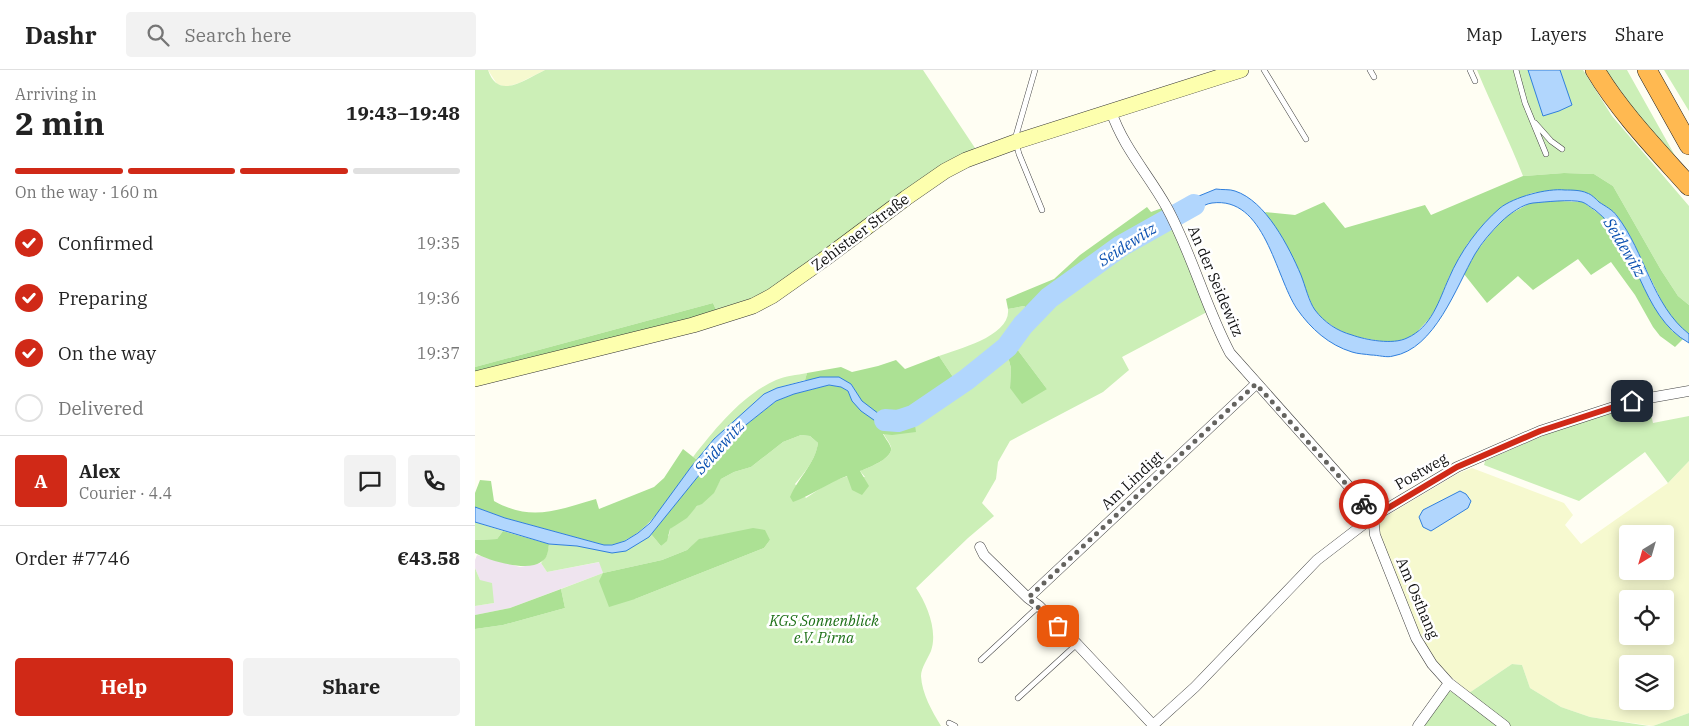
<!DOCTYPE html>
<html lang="en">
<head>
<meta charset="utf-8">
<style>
	:root { --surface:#fff; --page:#f2f2f2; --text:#222; --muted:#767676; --line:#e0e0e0; --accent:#d02917 }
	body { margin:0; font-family:"IBM Plex Serif",serif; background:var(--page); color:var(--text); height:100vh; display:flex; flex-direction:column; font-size:19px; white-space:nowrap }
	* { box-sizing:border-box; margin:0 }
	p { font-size:16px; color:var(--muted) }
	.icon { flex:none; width:28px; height:28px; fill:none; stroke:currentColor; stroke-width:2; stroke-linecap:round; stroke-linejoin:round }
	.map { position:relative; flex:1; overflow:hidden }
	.panel { display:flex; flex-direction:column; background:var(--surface); width:475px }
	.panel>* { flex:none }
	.needle { width:32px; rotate:217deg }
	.buttons { position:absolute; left:1144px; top:455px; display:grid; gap:10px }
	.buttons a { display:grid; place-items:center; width:55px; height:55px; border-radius:5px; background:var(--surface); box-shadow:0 2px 12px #0003; font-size:25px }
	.pin { position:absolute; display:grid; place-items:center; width:42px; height:42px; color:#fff; margin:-21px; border-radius:10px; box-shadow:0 2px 8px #0006 }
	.courier { position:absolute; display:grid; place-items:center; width:50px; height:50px; margin:-25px; border:4px solid #d02917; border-radius:50%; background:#fff; color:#222; box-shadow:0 1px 6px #0007 }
	.head em { font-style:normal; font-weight:700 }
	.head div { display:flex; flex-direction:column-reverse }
	.head { display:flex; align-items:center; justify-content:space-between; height:85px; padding:0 15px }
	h1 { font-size:32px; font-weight:700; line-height:38px }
	.bar { display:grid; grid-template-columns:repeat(4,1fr); gap:8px 5px; align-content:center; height:60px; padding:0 15px }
	.bar i { height:6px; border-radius:4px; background:var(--line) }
	.bar .on { background:var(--accent) }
	.bar p { grid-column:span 4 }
	.line { display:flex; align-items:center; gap:12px; padding:0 15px; border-top:1px solid var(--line) }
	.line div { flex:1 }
	.round { display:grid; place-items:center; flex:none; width:52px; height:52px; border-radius:5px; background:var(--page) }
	ol { padding:0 15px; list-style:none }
	li { display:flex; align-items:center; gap:15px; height:55px }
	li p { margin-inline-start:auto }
	li .icon { padding:5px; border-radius:50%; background:var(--accent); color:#fff; stroke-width:4 }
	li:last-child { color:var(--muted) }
	li i { width:28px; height:28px; border:2px solid var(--line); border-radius:50% }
	.action { display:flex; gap:10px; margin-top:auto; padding:10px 15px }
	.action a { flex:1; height:58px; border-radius:5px; background:var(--accent); color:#fff; font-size:20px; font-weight:700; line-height:58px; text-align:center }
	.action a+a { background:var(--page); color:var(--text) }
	header { display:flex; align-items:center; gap:30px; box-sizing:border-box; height:70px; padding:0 25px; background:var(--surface); border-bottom:1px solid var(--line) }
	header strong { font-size:24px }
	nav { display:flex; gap:28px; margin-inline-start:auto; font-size:18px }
	.search { width:350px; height:45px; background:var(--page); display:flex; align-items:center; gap:12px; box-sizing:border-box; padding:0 18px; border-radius:5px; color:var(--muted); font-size:19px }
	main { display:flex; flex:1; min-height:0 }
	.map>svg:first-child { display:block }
	.industrial { fill:#efe4ef }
	.farmland { fill:#f6f9cf; fill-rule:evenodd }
	.green { fill:#ccefb7; fill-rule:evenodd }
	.forest { fill:#ace194 }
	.water { fill:#b1d6fd; stroke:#307fdc }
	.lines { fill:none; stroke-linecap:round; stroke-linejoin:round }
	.river { stroke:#b1d6fd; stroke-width:22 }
	.lane-casing { stroke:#434343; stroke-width:6 }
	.street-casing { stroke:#434343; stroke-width:11 }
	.secondary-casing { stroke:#323232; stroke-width:16 }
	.highway-casing { stroke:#212121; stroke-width:20 }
	.lane { stroke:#fff; stroke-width:5 }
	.street { stroke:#fff; stroke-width:10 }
	.secondary { stroke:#fdffae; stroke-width:15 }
	.highway { stroke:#ffb951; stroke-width:19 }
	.done { stroke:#64635f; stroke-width:5; stroke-dasharray:0 9 }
	.route { stroke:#d02917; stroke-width:6 }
	.labels { text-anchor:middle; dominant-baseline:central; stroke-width:5; stroke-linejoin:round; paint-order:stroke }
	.street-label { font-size:15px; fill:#101010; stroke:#fff }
	.park-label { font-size:15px; font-style:italic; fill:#1e7018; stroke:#fff }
	.water-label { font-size:16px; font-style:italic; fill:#0a50b1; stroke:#fff }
</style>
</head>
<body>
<header>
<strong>Dashr</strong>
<div class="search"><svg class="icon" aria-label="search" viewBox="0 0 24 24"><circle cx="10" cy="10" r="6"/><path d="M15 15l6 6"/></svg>Search here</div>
<nav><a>Map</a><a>Layers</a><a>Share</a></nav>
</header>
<main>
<section class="panel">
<div class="head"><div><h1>2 min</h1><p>Arriving in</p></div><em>19:43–19:48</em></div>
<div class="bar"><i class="on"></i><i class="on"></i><i class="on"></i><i></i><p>On the way · 160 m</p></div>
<ol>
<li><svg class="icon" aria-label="check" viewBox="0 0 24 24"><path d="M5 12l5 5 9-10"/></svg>Confirmed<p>19:35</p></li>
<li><svg class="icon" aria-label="check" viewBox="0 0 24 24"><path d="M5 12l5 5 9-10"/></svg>Preparing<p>19:36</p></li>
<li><svg class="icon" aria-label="check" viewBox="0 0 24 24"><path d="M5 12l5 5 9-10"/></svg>On the way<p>19:37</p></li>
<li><i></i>Delivered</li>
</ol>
<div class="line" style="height:90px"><b class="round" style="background:var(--accent);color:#fff">A</b><div><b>Alex</b><p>Courier · 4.4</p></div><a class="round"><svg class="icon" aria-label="chat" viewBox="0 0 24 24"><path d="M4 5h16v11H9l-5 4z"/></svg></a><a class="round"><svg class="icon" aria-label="phone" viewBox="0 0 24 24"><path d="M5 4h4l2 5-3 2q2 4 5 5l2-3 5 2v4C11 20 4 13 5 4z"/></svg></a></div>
<div class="line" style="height:65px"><div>Order #7746</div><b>€43.58</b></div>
<div class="action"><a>Help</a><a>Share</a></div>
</section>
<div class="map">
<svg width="1214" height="656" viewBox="0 0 1214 656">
	<rect width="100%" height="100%" fill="#fffef3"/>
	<path class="industrial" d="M 2,485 L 45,497 L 66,493 L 72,502 L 125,492 L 128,503 L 35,538 L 0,545 L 0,536 L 19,533 L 5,510 L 0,498 L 0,490 Z"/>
	<path class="farmland" d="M 13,0 L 70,0 L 44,13 L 31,17 L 22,14 Z
		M 1214,391 L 1214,643 L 1178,656 L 1115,647 L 1086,637 L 1055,618 L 1047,595 L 1037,594 L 994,623 L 961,593 L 949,574 L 923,513 L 904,462 L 903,451 L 984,403 L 997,398 L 1089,433 L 1098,445 L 1090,455 L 1106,474 L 1193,413 ZM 1152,464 L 1190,464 L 1190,501 L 1152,501 ZM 1152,529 L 1190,529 L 1190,566 L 1152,566 ZM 1152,594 L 1190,594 L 1190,631 L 1152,631 Z"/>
	<path class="green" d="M 0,0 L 13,0 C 23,31 51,9 70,0 L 448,0 L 500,78 L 465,96 L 317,205 L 276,230 L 242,242 L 238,233 L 0,297 Z
		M 1002,0 L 1108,0 L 1137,46 L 1214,136 L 1214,235 L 1203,226 L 1186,200 L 1138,116 L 1119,104 L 1089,103 L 1048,106 C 1034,70 1017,36 1002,0 Z
		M 1131,0 L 1152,0 L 1203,91 L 1160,41 Z
		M 1189,0 L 1214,0 L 1214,41 Z
		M 693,148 L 732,242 L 647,287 L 654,300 L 628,322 L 535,371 L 523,392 L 521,409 L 507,433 L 519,446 L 493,468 L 441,518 C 452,534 463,561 456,581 C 453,588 446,598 446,606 C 447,624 457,641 466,656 L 0,656 L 0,559 L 28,555 L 90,538 L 86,519 L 128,503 L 124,492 L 72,502 L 66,493 L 72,485 L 74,474 L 102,476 L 174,467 L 176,464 L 186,476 L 194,465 L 195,459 L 238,423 L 246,409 L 259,402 L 276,397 L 308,372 L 326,365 L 335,366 L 343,373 C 341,389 330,402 320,414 L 331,428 L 355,412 L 373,406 L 390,407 L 385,401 C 393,398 419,388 416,377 C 415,373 410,367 408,363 L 438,346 L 532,277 L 548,255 L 574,228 L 646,176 ZM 542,279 L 572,319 L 535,318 L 536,298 L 533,287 ZM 251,464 L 295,470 L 289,478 L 160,529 L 128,503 L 187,490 L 212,480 L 225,469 Z
		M 549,236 L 555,241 L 527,273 L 500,296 L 480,310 L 464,286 C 483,279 536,266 533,239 Z
		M 332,303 L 330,310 L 302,318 L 289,324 L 239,369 L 222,390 L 218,387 C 241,358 266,326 301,310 C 310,306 322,305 332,303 Z
		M 1173,332 L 1178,353 L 1214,346 L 1214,391 L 1193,413 L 1170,382 L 1104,431 L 1009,395 L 1010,391 C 1062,368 1117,343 1173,332 Z
		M 0,452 L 28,461 L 22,469 L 0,470 Z
		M 0,498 L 5,510 L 17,513 L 19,533 L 0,536 Z
		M 1037,594 L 1047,595 L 1055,618 L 1086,637 L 1115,647 L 1174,656 L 1033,656 L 994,623 Z
		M 974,621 L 986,625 L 1025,656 L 947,656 Z
		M 1214,643 L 1214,656 L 1178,656 Z"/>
	<path class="forest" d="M 1089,103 L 1119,104 L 1138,116 L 1186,200 L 1203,226 L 1214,235 L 1214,264 L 1204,256 L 1191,240 L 1155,166 L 1141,144 L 1088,120 L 1057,123 L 1026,137 L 993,173 L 974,207 L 963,235 L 954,249 L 939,265 L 930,269 L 918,272 L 905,271 L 877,266 L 862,259 L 846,248 L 838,238 L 834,227 L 790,142 L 820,145 L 849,132 L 870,158 L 950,135 L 956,145 L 1048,106 Z
		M 1083,131 L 1108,132 L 1131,149 L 1146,171 L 1197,261 L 1208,269 L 1200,277 L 1185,266 L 1178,257 L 1160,225 L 1136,192 L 1116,205 L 1103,189 L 1058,220 L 1043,206 L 1012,233 L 989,204 L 1001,182 L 1015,164 L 1032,146 L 1055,133 Z
		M 672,137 L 676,142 L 687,138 L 689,142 C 642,171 595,202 555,241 L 549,236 L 533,239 L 531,229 L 579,209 L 605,185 Z
		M 238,233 L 242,242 L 0,305 L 0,297 Z
		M 542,279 L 572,319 L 547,334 L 535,318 L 536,298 L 533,287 Z
		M 464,286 L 480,310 C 467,319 439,344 425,347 C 412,351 395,341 386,331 C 382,326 380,319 376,314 L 330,310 L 332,303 L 366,297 L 377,302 L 403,296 L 421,290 L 430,299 Z
		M 354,315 L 366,317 L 373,321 L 377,331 L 423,356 L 439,349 L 441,362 L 417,365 L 408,364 C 410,368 415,374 416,378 C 418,388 393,398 385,401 L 394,416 L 387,425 L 377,420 L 372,406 C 353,413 337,425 318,432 L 315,427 C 323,408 340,394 343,373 L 335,366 L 326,365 L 308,372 L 276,397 L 259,402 L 246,409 L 239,423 L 227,434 L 222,436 L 212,448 L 195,459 L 192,471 L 186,476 L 176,464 L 246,378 L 262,362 L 301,331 L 319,324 Z
		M 208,379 L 222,390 C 197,419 172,475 129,475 L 30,448 L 0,437 L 0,423 L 5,410 L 16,411 L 19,431 C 56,452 83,440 121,429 L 124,439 L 179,417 L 189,408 Z
		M 278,458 L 290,460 L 295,470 L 289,478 L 160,529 L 134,537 L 124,511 L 128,503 L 187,490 L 212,480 L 224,469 Z
		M 28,461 L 74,474 C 73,481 73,488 66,492 C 53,502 14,491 0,483 L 0,470 L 22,469 Z
		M 86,519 L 90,538 L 28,555 L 0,559 L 0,545 L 35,538 Z"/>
	<path class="water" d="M 1053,0 L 1085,0 L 1097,35 L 1084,41 L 1068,46 Z
		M 741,119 C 747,120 755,119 760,121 C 791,131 814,177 826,205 C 830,215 834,232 840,240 C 849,252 862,261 877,265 C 891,270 918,275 932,268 C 957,257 964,230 974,208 C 985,182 1004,156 1025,138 C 1039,127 1072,118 1090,120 C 1096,120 1106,120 1112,123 C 1116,124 1121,129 1124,132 C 1130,136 1138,140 1142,146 C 1170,182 1177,235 1214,264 L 1214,273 C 1164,245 1164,174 1120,140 C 1116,138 1111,133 1107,132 C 1096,129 1070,132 1058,133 C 1048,134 1034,144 1026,152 C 1017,161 1007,172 1000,184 C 981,217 960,279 918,286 C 912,288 903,285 896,285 C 890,284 883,284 877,282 C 854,275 836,259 822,239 C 800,206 790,126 737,133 C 727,134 714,146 705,152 L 697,137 Z
		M 689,142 L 693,148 L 646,176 L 574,228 L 548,255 L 532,277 L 491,310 L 439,346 L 439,349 L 423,356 L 406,355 L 386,341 L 377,331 L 373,321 L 366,317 L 354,315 L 319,324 L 301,331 L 262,362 L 246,378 L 174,467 L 151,481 L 137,483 L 102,476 L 74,474 L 0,452 L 0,437 L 30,448 L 129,475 L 137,475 L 150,471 L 163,463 L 175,453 L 216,397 L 239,369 L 289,324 L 302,318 L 345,307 L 364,307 L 376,314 L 387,331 L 408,347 L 424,348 L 435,342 L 500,296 L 527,273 L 548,248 L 577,220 L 603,197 Z
		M 985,421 L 991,424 L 996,431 L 993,438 L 956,461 L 948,457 L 944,447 L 948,440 Z"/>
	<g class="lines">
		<path class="river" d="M 410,350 L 423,351 L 438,346 L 491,310 L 532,277 L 548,255 L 574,228 L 646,176 L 719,135"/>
		<defs>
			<path id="lane" d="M 560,0 L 540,69 L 544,84 L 567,140
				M 789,0 L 831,69
				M 895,0 L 899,7
				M 995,0 L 1000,11
				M 1041,0 L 1050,33 L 1071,84
				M 1060,53 L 1076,71 L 1087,79
				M 506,590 L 564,536
				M 543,628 L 602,574
				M 474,653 L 480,656"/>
			<path id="street" d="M 636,41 C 648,77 673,104 691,136 C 717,183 730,236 755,283 L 894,439 L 898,447 L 900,465 L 941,568 L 957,594 L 974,613 L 1030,656
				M 505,477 L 509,485 L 553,528
				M 678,655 L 602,574 L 564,536 L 553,528 L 781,314
				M 677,656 L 720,617 L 842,490 L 898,447 L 982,397 L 1065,361 L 1157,331 L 1214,321
				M 943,656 L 974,613"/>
			<path id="secondary" d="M 0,309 L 218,255 L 278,236 L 297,226 L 348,190 L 431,128 L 470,101 L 491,90 L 540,72 L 766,0"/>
			<path id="highway" d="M 1120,0 C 1145,42 1181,79 1214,116
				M 1172,0 L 1214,75"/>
		</defs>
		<use href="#lane" class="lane-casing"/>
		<use href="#street" class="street-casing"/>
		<use href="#secondary" class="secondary-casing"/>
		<use href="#highway" class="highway-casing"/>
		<use href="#lane" class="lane"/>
		<use href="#street" class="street"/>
		<use href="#secondary" class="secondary"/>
		<use href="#highway" class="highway"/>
	</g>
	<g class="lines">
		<path class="done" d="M 583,556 L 553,528 L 781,314 L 889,434"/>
		<path class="route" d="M 889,434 L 898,447 L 982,397 L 1065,361 L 1157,331"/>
	</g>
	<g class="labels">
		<g class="street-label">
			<text transform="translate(385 162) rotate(-37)">Zehistaer Straße</text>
			<text transform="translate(741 211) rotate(67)">An der Seidewitz</text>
			<text transform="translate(946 401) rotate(-30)">Postweg</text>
			<text transform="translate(657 410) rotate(-43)">Am Lindigt</text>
			<text transform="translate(943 528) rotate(67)">Am Osthang</text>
		</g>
		<g class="park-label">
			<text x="349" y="550">KGS Sonnenblick<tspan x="349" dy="17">e.V. Pirna</tspan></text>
		</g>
		<g class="water-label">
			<text transform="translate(652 174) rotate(-33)">Seidewitz</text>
			<text transform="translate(1150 177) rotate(59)">Seidewitz</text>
			<text transform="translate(244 377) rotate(-48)">Seidewitz</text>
		</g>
	</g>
</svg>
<div class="buttons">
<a><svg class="needle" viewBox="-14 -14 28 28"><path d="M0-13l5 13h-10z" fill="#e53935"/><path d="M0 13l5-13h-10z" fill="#767676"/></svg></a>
<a><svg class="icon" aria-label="locate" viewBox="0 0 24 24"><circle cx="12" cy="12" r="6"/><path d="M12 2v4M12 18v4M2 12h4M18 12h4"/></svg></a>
<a><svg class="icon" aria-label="layers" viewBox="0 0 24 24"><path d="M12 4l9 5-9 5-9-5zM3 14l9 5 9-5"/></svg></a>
</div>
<div class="pin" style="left:583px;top:556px;background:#ea580c"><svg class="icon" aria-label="bag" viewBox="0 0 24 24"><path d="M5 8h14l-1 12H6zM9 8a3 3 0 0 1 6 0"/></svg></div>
<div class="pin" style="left:1157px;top:331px;background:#1f2937"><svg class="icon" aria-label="home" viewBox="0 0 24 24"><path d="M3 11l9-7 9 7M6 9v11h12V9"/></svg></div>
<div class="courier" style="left:889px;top:434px"><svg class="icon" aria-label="bike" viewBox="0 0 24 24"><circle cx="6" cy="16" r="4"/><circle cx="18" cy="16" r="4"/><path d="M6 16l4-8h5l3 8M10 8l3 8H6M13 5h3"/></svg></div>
</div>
</main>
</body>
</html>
